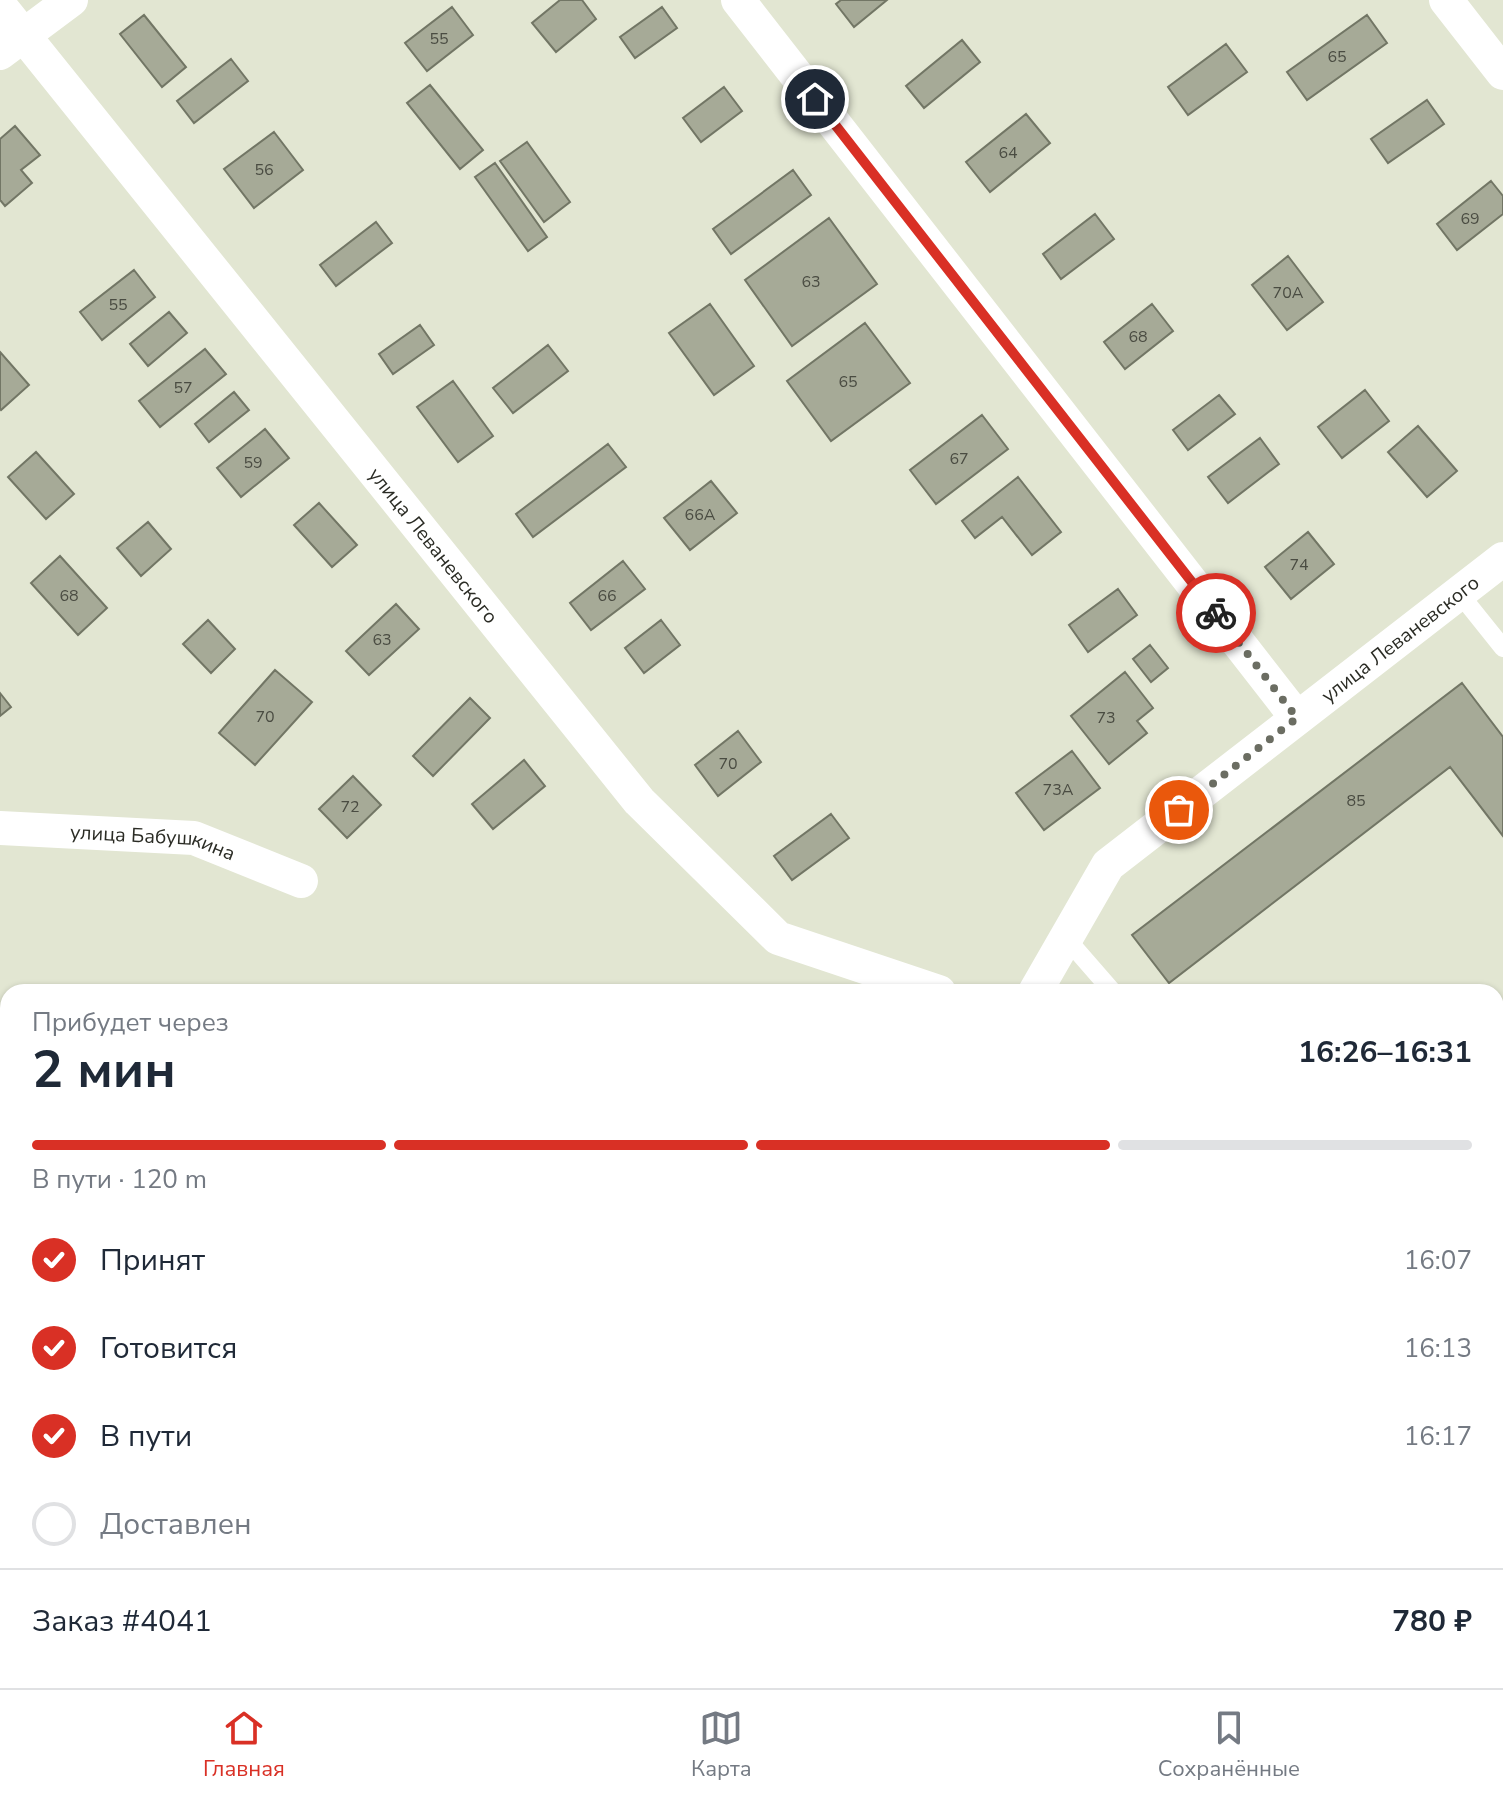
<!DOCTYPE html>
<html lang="ru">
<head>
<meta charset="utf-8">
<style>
	:root { --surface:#fff; --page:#f6f6f7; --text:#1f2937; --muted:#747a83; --line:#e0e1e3; --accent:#d93025 }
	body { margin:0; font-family:"Nunito Sans",sans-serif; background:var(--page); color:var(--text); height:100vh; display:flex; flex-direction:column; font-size:30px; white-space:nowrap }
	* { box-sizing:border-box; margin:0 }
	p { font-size:26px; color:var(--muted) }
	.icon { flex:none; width:44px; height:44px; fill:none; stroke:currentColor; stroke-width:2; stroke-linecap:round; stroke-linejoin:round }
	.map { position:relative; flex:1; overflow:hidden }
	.side { position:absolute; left:0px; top:984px; width:1504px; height:704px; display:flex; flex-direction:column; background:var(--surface); border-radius:24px 24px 0 0; box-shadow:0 2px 6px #0004 }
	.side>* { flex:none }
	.pin { position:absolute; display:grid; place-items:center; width:68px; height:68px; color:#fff; margin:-34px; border:4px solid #fff; border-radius:50%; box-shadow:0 2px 8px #0007 }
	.courier { position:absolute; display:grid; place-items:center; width:80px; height:80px; margin:-40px; border:6px solid #d93025; border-radius:50%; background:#fff; color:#222; box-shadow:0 2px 10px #0007 }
	.headline em { font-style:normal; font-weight:700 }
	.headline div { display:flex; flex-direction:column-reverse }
	.headline { display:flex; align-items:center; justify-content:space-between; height:136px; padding:0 32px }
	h1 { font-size:52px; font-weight:700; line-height:60px }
	.bar { display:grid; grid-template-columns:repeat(4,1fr); gap:12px 8px; align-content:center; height:96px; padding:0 32px }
	.bar i { height:10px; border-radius:6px; background:var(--line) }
	.bar .current { background:var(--accent) }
	.bar p { grid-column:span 4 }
	.line { display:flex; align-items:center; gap:20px; padding:0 32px; border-top:2px solid var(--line) }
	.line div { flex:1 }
	ol { padding:0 32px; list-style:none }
	li { display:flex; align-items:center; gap:24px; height:88px }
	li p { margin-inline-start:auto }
	li .icon { padding:8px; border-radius:50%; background:var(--accent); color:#fff; stroke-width:4 }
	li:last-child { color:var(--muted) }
	li i { width:44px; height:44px; border:4px solid var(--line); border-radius:50% }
	.tabs { display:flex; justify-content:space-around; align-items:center; height:112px; border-top:2px solid var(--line); background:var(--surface); font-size:22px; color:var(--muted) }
	.tabs a { display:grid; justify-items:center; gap:4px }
	.tabs .current { color:var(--accent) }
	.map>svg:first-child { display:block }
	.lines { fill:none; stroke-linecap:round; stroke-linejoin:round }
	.stream { stroke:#938eaa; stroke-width:11 }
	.building { fill:#a6aa97; stroke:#727665; stroke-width:2 }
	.lane { stroke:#fff; stroke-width:18 }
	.street { stroke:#fff; stroke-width:34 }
	.done { stroke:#6b6d62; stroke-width:8; stroke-dasharray:0 14.4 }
	.route { stroke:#d93025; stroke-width:10 }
	.labels { text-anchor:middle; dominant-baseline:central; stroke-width:7; stroke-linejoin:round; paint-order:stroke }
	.number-label { font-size:16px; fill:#4a4c42 }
	.street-label { font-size:20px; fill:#2b2c25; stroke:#eff3df }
</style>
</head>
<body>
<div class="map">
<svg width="1503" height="1688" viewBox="0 0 1503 1688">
	<rect width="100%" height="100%" fill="#e2e6d2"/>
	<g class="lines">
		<path class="stream" d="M 0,1174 L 8,1172
			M 1053,1680 L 1053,1688"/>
	</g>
	<path class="building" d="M 560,0 L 582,0 L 596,19 L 556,52 L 532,23 Z
		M 841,0 L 887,0 L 854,27 L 836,4 Z
		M 452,7 L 473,35 L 427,71 L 405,43 Z
		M 662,7 L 677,28 L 635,58 L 620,37 Z
		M 144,15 L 186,67 L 162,87 L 120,34 Z
		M 1367,15 L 1387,43 L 1307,100 L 1287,72 Z
		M 962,40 L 980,62 L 924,108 L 906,86 Z
		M 1226,44 L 1247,72 L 1188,115 L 1168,87 Z
		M 231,59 L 248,81 L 194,123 L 177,101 Z
		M 430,85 L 483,150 L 460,169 L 407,103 Z
		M 724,87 L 742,111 L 701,142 L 683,118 Z
		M 1427,100 L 1444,124 L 1388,163 L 1371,139 Z
		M 1026,114 L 1050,143 L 990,192 L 966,162 Z
		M 15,126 L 40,155 L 21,170 L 32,183 L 5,206 L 0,200 L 0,139 Z
		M 274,132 L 303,170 L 254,208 L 224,169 Z
		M 527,142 L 570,202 L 544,222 L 500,161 Z
		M 495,163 L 547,237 L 528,251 L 475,177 Z
		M 793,170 L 811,195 L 731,254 L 713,229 Z
		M 1491,181 L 1503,196 L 1503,214 L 1457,250 L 1437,224 Z
		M 1095,214 L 1114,239 L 1061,279 L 1043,254 Z
		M 829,218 L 877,284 L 792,346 L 745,280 Z
		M 376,222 L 392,243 L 336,286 L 320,265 Z
		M 1288,256 L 1323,302 L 1287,330 L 1252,285 Z
		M 134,270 L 155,297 L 102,340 L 80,312 Z
		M 710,304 L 754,366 L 714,395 L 669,333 Z
		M 1152,304 L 1173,331 L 1125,369 L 1104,342 Z
		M 169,312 L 187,333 L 148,366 L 130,344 Z
		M 865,323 L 910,383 L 831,441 L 787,381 Z
		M 420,325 L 434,345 L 393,374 L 379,354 Z
		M 548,345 L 568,371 L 513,413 L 493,388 Z
		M 205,349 L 226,374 L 160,427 L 139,401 Z
		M 0,352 L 29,385 L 1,410 L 0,409 Z
		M 453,381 L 493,436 L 458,462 L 417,407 Z
		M 1365,390 L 1389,421 L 1342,458 L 1318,427 Z
		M 234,392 L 249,410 L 209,442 L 195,424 Z
		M 1219,395 L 1235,414 L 1188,450 L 1173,430 Z
		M 982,415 L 1008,449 L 936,504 L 910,470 Z
		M 1418,426 L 1457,471 L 1427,497 L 1388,452 Z
		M 265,429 L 289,458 L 241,497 L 217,468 Z
		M 1260,438 L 1279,464 L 1228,503 L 1208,477 Z
		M 608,444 L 626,467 L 533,537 L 516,514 Z
		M 36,452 L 74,494 L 46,519 L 8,477 Z
		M 1018,477 L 1061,532 L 1032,555 L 1002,517 L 975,538 L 962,521 Z
		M 711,481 L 737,513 L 690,550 L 664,518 Z
		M 319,503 L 357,545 L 332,567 L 294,525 Z
		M 148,522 L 171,549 L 141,576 L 117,548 Z
		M 1308,532 L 1334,564 L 1291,599 L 1265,567 Z
		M 60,556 L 107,608 L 78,635 L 31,583 Z
		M 623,561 L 645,589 L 591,630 L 570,603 Z
		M 1118,589 L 1137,615 L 1088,652 L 1069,625 Z
		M 396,604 L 419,629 L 369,675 L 346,651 Z
		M 208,620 L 235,649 L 211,673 L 183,644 Z
		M 661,620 L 680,645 L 644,673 L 625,648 Z
		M 1150,645 L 1168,668 L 1151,682 L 1133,659 Z
		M 275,670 L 312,702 L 255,765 L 219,733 Z
		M 1125,672 L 1153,708 L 1137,721 L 1147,733 L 1109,764 L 1071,716 Z
		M 1462,683 L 1503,737 L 1503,836 L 1450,767 L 1169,983 L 1132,935 Z
		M 0,693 L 11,707 L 0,716 Z
		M 470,698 L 490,718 L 433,776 L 413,756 Z
		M 738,731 L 761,762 L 718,796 L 695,765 Z
		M 1072,751 L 1100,788 L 1044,830 L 1016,793 Z
		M 524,760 L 545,786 L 493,829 L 472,804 Z
		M 353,776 L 381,805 L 347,838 L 319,809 Z
		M 831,814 L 849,838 L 792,880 L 774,856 Z
		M 0,1496 L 8,1509 L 8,1529 L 0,1534 Z
		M 1503,1510 L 1503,1581 L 1496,1586 L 1496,1515 Z
		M 8,1563 L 8,1658 L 0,1663 L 0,1567 Z
		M 215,1680 L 287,1680 L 279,1688 L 223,1688 Z
		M 454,1680 L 479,1680 L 487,1688 L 446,1688 Z"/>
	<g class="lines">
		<path class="lane" d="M 1459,593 L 1503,648
			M 1066,938 L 1113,992
			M 1496,1430 L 1503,1438
			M 840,1688 L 849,1680"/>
		<g class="street">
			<path d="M 738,0 L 1297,718"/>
			<path d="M 1446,0 L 1503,73"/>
			<path id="s1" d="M 0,6 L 639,801 L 778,938 L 939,992"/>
			<path d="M 0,53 L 71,0"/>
			<path id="s2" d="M 0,828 L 194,838 L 301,881"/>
			<path id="s3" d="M 1035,992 L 1108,865 L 1503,559"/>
			<path d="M 0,1352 L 8,1373"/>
			<path d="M 143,1680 L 151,1688"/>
		</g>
	</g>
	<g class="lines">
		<path class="done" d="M 1179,810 L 1297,718 L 1216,613"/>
		<path class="route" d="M 815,99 L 1216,613"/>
	</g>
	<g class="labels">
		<g class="number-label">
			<text x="439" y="39">55</text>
			<text x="1337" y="57">65</text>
			<text x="1008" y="153">64</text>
			<text x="264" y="170">56</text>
			<text x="1470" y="219">69</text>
			<text x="811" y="282">63</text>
			<text x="1288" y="293">70А</text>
			<text x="118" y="305">55</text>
			<text x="1138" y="337">68</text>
			<text x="848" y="382">65</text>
			<text x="183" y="388">57</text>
			<text x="959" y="459">67</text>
			<text x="253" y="463">59</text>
			<text x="700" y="515">66А</text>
			<text x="1299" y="565">74</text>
			<text x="69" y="596">68</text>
			<text x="607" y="596">66</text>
			<text x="382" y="640">63</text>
			<text x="265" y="717">70</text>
			<text x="1106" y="718">73</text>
			<text x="728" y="764">70</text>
			<text x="1058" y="790">73А</text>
			<text x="1356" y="801">85</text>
			<text x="350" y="807">72</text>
		</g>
		<g class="street-label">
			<text stroke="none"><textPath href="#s1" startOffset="692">улица Леваневского</textPath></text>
			<text stroke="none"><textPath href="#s3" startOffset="516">улица Леваневского</textPath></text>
			<text stroke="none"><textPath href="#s2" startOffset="154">улица Бабушкина</textPath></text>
		</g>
	</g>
</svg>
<div class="pin" style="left:1179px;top:810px;background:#ea580c"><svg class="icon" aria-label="bag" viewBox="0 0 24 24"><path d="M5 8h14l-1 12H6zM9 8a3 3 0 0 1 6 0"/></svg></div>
<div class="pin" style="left:815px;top:99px;background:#1f2937"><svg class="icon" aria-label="home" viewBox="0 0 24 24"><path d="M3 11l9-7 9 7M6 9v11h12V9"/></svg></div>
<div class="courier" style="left:1216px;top:613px"><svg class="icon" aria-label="bike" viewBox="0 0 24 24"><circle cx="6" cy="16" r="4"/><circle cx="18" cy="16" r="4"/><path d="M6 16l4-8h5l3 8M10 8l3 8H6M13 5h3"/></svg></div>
<section class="side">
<div class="headline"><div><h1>2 мин</h1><p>Прибудет через</p></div><em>16:26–16:31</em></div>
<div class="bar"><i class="current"></i><i class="current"></i><i class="current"></i><i></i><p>В пути · 120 m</p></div>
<ol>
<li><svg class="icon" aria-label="check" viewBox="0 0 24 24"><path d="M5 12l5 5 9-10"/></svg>Принят<p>16:07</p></li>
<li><svg class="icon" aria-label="check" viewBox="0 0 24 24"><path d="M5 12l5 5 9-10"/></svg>Готовится<p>16:13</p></li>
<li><svg class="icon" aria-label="check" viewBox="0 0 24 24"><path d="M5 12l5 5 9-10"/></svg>В пути<p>16:17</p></li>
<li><i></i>Доставлен</li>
</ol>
<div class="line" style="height:104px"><div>Заказ #4041</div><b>780 ₽</b></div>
</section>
</div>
<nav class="tabs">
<a class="current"><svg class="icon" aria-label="home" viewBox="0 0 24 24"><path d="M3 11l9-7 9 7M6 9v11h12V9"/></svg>Главная</a>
<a><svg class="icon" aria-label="map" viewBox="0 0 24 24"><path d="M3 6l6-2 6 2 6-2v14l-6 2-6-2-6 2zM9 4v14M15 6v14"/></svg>Карта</a>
<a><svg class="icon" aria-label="saved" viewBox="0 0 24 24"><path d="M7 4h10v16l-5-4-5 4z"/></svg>Сохранённые</a>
</nav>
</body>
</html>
